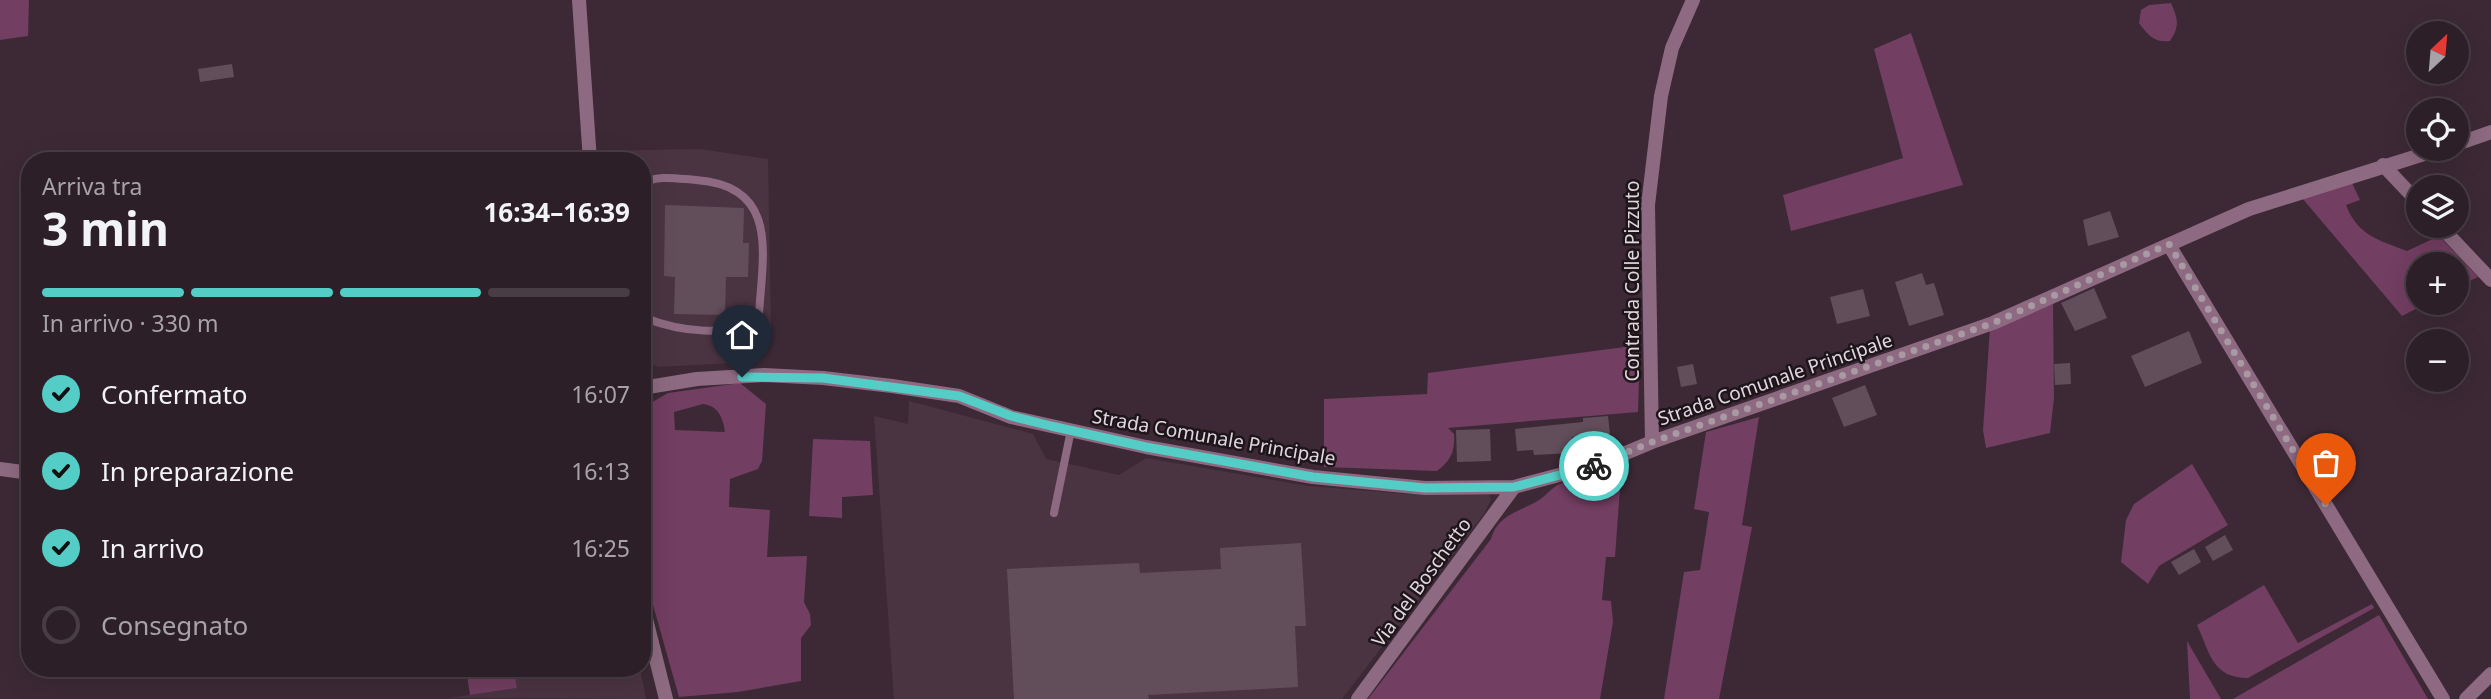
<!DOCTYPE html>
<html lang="it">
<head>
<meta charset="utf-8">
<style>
	:root { --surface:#2d1f28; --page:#392c34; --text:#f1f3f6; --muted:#a7a2a8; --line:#483d45; --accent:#54cdc7 }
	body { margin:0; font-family:"Noto Sans",sans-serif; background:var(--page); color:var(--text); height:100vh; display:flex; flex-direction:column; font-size:26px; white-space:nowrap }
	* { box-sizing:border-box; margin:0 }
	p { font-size:23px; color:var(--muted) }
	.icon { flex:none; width:38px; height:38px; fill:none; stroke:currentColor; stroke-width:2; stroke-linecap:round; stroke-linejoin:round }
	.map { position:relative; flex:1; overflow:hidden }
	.panel { position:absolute; left:21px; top:152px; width:630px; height:525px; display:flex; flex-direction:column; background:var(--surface); border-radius:28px; box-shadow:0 7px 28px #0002,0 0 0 2px var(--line) }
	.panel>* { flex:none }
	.needle { width:46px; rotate:26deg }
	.fabs { position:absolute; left:2406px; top:21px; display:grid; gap:14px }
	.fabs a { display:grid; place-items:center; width:63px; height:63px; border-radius:50%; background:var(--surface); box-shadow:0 7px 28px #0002,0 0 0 2px var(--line); font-size:35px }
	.pin { position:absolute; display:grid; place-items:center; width:60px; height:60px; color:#fff; margin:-72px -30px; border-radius:50% 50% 50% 0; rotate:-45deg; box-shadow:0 0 7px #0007 }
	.pin .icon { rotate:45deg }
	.courier { position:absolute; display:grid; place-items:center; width:70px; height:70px; margin:-35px; border:5px solid #54cdc7; border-radius:50%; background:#fff; color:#222; box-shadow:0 2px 9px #0007 }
	.head em { font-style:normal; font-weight:700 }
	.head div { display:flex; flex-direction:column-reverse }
	.head { display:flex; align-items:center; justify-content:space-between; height:119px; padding:0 21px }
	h1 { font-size:46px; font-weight:700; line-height:52px }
	.bar { display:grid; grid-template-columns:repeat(4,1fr); gap:10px 7px; align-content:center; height:84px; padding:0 21px }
	.bar i { height:9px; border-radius:5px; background:var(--line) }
	.bar .on { background:var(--accent) }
	.bar p { grid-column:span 4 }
	ol { padding:0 21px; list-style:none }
	li { display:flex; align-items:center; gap:21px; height:77px }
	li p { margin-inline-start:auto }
	li .icon { padding:7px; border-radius:50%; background:var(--accent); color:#111; stroke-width:4 }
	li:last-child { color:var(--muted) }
	li i { width:38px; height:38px; border:4px solid var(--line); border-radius:50% }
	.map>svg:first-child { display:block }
	.built { fill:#4b3442 }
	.green { fill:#723e61; fill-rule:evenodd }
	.building { fill:#624e5b }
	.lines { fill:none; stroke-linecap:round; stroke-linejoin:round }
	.service { stroke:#8d6a81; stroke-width:8 }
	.minor { stroke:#8d6a81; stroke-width:14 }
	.tertiary { stroke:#8d6a81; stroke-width:14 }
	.done { stroke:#a899a3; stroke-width:7; stroke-dasharray:0 12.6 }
	.route { stroke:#54cdc7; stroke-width:9 }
	.labels { text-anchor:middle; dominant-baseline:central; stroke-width:5; stroke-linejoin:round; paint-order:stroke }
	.street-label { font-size:19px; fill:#e2d6de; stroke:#1d151a }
</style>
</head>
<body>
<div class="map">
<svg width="2491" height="699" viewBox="0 0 2491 699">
	<rect width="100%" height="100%" fill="#3c2935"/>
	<path class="built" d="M 700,149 L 768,159 L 771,331 L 751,362 L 659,367 L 642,361 L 642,161 L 597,161 L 596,151 Z
		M 909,401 L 1033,434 L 1046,459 L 1119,475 L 1146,458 L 1308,486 L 1407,494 L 1487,491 L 1491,499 L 1484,514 L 1342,699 L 894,699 L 874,416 L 908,424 Z
		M 640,668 L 646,699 L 449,698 L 517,688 L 514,669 Z"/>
	<path class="green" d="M 0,0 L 29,0 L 28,36 L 0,40 Z
		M 2171,3 C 2178,19 2180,26 2170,41 C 2154,43 2148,35 2139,23 L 2141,10 L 2149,5 Z
		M 1911,33 L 1963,185 L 1791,231 L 1783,195 L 1903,158 L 1874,49 Z
		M 2352,183 L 2360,200 L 2346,205 C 2358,236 2379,240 2407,251 L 2439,236 L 2478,277 L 2457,287 L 2457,264 L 2418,264 L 2418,303 L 2427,303 L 2402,316 L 2302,198 Z
		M 2053,301 L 2054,398 L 2050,433 L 1986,448 L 1983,430 L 1990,328 Z
		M 1640,345 L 1638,412 L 1448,428 L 1454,434 C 1455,452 1451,460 1437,471 L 1324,467 L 1324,399 L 1427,394 L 1428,373 Z
		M 740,383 L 766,404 L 762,461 L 758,469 L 730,479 L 729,507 L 770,510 L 767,557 L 807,556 L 804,602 L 810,614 L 811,625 L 801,638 L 801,681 L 738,692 L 679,697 L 642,566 L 642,408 L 668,393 ZM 703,404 C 718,406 723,417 725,432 L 675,430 L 674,412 Z
		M 1759,417 L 1742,525 L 1752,527 L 1719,699 L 1664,699 L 1684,572 L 1700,570 L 1709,512 L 1694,509 L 1706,432 Z
		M 813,439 L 870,441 L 873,495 L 842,497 L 842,518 L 809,516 Z
		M 1622,461 L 1615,557 L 1606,557 L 1602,600 L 1611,601 L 1613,622 L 1600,699 L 1368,699 L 1491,539 C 1498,514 1520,512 1539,500 C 1545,496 1550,490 1556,486 C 1576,475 1601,469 1622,461 Z
		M 2192,464 L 2228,525 L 2159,566 L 2148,584 L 2121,562 L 2126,520 L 2134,504 Z
		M 2264,585 L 2298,643 L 2372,604 L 2374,608 L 2248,678 C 2212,678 2210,653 2197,625 Z
		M 2379,615 L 2428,699 L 2233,699 Z
		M 2187,641 L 2221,699 L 2190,699 Z
		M 466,669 L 514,669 L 517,688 L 470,695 Z"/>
	<path class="building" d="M 232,64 L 234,77 L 200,82 L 198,69 Z
		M 665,205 L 744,208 L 743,243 L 749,243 L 748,277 L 726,277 L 725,315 L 674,314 L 675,277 L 664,276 Z
		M 2110,211 L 2119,237 L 2088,246 L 2083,220 Z
		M 1922,273 L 1926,285 L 1934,283 L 1944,315 L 1909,326 L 1895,282 Z
		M 2094,288 L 2107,318 L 2075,331 L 2061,303 Z
		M 1863,289 L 1870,316 L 1837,324 L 1830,297 Z
		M 2189,331 L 2202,363 L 2145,387 L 2131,356 Z
		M 2070,363 L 2071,384 L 2055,385 L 2054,364 Z
		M 1693,364 L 1697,384 L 1681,387 L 1677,367 Z
		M 1865,385 L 1877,415 L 1844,427 L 1832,398 Z
		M 1608,416 L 1610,434 L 1572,437 L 1573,453 L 1534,455 L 1533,450 L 1517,451 L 1515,429 L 1583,422 L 1583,418 Z
		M 1490,429 L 1491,461 L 1457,462 L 1456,430 Z
		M 2225,535 L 2233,550 L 2213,561 L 2205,547 Z
		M 1301,543 L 1306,626 L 1295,626 L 1298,687 L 1148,695 L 1149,699 L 1014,699 L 1007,569 L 1139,563 L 1140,573 L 1221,569 L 1220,548 Z
		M 2194,549 L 2201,562 L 2179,575 L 2171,562 Z"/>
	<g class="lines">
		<path class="service" d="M 642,184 C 657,174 679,179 696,180 C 779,186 763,253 759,314 C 733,341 676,330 645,318 L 642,314
			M 1054,513 L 1071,430"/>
		<path class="minor" d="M 2457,144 L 2491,132
			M 2383,165 L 2418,202
			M 2440,226 L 2491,280
			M 2169,245 L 2443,699
			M 642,388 L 697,379 L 764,375 L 823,378 L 892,386 L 959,396 L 1011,417 L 1146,447 L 1313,477 L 1425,488 L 1514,487 L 1597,465 L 1652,442 L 1993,323 L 2249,209 L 2440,149
			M 1652,442 L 1648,205 L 1661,96 L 1672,48 L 1693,0
			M 0,469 L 30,473
			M 1358,699 L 1514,487
			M 2466,699 L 2491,674"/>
		<path class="tertiary" d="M 579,0 L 590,161
			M 642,603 L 666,699"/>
	</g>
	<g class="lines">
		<path class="done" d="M 1594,466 L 1652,442 L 1993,323 L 2169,244 L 2326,505"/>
		<path class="route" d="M 742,377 L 823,378 L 959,396 L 1011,416 L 1051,426 L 1146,447 L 1313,477 L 1425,488 L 1514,487 L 1594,466"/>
	</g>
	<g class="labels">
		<g class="street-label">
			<text transform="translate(1632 281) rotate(-90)">Contrada Colle Pizzuto</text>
			<text transform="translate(1775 379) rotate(-19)">Strada Comunale Principale</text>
			<text transform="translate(1214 437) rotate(10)">Strada Comunale Principale</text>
			<text transform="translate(1421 582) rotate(-54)">Via del Boschetto</text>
		</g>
	</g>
</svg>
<div class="fabs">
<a><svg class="needle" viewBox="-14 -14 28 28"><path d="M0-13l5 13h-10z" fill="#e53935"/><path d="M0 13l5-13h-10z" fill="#a7a2a8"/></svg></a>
<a><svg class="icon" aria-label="locate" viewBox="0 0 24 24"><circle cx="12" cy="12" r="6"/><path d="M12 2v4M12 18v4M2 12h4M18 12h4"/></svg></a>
<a><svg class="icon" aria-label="layers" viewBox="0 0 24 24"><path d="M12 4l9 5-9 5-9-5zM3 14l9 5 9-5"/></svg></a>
<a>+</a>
<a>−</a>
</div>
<div class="pin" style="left:2326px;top:505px;background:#ea580c"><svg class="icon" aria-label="bag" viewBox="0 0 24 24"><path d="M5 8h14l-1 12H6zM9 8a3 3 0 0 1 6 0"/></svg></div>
<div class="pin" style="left:742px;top:377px;background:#1f2937"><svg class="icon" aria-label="home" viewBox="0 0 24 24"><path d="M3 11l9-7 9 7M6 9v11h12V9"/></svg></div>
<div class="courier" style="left:1594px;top:466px"><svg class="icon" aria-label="bike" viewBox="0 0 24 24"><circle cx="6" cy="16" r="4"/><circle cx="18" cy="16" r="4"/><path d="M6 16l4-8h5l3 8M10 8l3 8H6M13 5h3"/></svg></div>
<section class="panel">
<div class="head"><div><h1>3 min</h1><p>Arriva tra</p></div><em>16:34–16:39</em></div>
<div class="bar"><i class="on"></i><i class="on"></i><i class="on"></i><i></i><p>In arrivo · 330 m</p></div>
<ol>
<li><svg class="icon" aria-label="check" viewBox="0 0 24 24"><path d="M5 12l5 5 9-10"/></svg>Confermato<p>16:07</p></li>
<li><svg class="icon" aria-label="check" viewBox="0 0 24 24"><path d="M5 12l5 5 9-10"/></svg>In preparazione<p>16:13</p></li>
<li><svg class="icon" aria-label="check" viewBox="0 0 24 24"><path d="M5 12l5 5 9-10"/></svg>In arrivo<p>16:25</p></li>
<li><i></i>Consegnato</li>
</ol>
</section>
</div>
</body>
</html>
